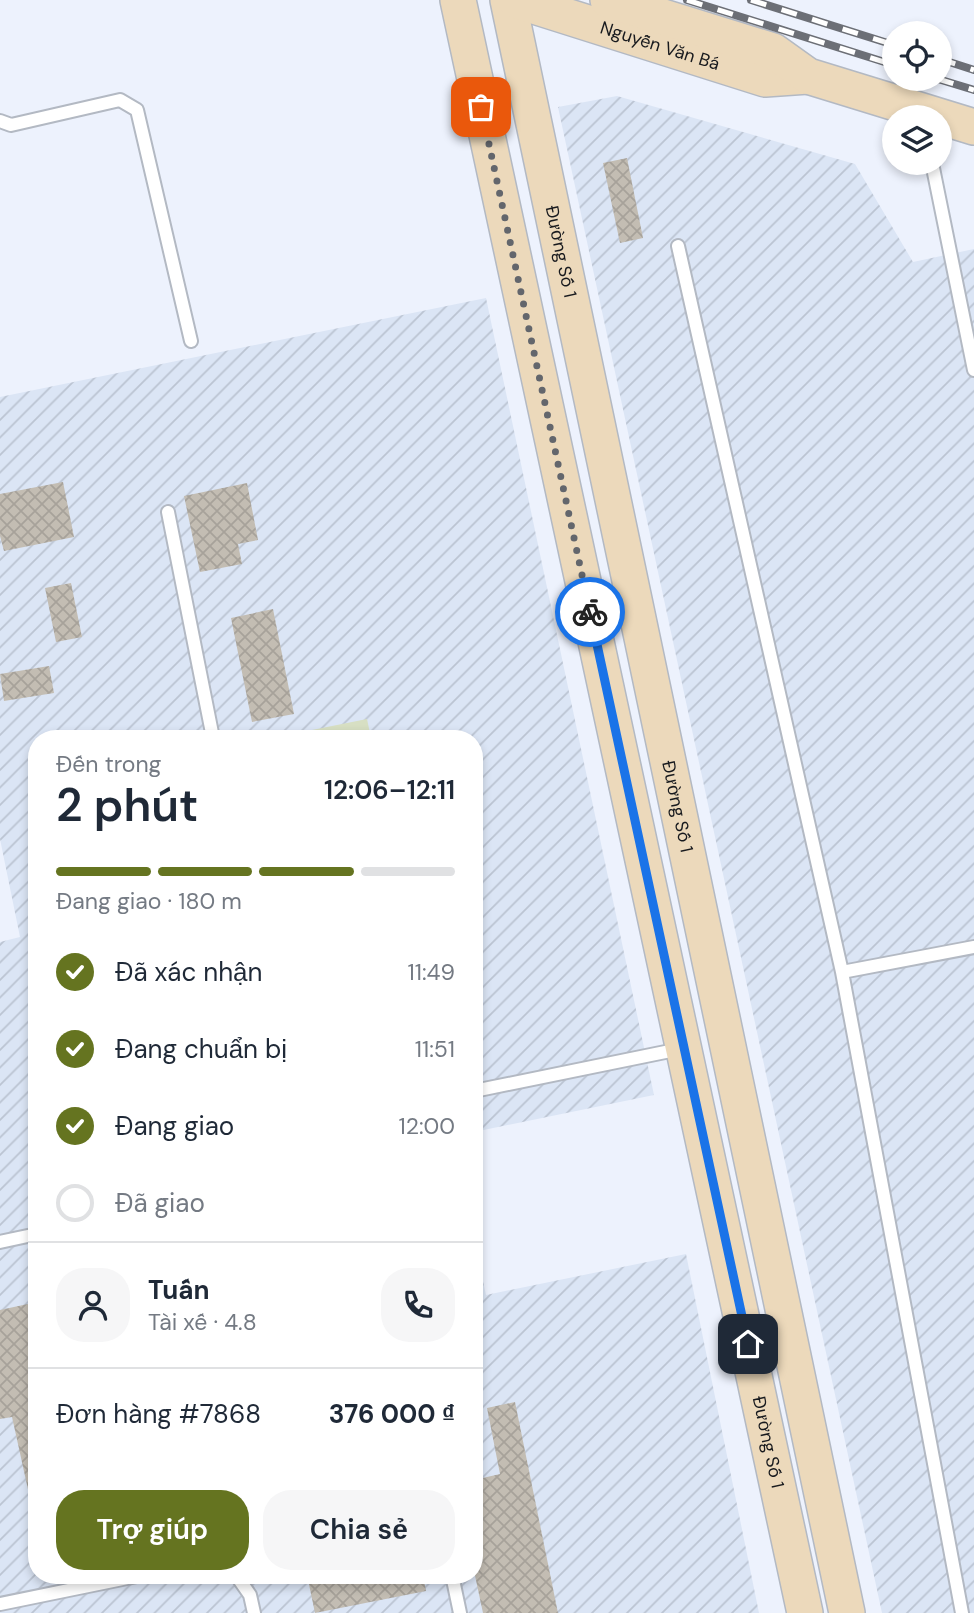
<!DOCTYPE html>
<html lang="vi">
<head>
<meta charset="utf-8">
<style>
	:root { --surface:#fff; --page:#f6f6f7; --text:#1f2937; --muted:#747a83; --line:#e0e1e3; --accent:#657420 }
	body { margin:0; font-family:"DM Sans",sans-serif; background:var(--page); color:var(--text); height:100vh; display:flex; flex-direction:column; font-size:26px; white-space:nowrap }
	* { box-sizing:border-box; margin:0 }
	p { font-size:23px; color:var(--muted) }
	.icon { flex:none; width:38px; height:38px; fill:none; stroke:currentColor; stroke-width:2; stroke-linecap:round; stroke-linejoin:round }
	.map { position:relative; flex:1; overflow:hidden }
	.sheet { position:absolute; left:28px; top:730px; width:455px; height:854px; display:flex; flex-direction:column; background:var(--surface); border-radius:28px; box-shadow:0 4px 10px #0003 }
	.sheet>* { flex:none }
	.tools { position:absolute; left:882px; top:21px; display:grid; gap:14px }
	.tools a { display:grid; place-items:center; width:70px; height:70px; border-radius:50%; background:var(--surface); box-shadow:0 4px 10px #0003; font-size:35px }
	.pin { position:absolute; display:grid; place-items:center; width:60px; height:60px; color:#fff; margin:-30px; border-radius:14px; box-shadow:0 4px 10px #0006 }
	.courier { position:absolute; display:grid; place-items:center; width:70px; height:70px; margin:-35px; border:5px solid #1a73e8; border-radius:50%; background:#fff; color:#222; box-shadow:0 2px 9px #0007 }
	.summary em { font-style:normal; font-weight:600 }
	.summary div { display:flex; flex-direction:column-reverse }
	.summary { display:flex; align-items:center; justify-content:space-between; height:119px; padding:0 28px }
	h1 { font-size:46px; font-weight:600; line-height:52px }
	.bar { display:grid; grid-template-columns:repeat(4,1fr); gap:10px 7px; align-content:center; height:84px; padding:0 28px }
	.bar i { height:9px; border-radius:5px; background:var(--line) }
	.bar .active { background:var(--accent) }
	.bar p { grid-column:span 4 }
	.line { display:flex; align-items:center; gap:18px; padding:0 28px; border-top:2px solid var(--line) }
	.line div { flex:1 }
	.round { display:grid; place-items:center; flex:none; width:74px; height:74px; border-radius:28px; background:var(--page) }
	ol { padding:0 28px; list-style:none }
	li { display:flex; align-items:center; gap:21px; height:77px }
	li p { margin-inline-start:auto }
	li .icon { padding:7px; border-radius:50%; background:var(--accent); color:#fff; stroke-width:4 }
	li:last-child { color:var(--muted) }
	li i { width:38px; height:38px; border:4px solid var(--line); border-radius:50% }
	.action { display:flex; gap:14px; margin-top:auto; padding:14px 28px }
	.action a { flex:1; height:80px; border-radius:28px; background:var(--accent); color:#fff; font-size:28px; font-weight:600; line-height:80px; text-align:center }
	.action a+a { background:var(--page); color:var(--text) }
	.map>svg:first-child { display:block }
	.industrial { fill:url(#industrial-furrows) }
	.grass { fill:#d7dfc3 }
	.building { fill:url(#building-cross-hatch) }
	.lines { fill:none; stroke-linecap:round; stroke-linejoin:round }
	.lane-casing { stroke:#b3b9c3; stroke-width:16 }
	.secondary-casing { stroke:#b3b9c3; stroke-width:38 }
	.lane { stroke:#fff; stroke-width:12 }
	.secondary { stroke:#ecd9bb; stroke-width:35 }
	.rail-casing { stroke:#6c6f76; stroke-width:8 }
	.rail { stroke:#fff; stroke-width:5; stroke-dasharray:16; stroke-linecap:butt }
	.done { stroke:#63666c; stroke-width:7; stroke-dasharray:0 12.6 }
	.route { stroke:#1a73e8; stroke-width:9 }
	.labels { text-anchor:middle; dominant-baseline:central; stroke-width:7; stroke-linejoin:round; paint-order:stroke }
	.street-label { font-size:18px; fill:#181a1e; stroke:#fff }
</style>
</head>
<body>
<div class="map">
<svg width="974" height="1613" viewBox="0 0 974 1613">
	<defs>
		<pattern id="industrial-furrows" width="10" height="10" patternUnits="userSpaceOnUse" patternTransform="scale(1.75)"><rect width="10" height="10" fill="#dbe5f5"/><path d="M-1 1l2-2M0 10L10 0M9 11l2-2" fill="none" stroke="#bbc4d2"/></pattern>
		<pattern id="building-cross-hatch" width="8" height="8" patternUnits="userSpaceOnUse" patternTransform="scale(1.75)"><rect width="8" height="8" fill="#c3bdb3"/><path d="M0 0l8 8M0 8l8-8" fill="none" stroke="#a7a29a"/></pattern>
	</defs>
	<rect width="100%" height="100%" fill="#edf2fd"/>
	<path class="industrial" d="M 617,96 L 855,164 L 913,262 L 974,249 L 974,1613 L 882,1613 L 558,107 Z
		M 486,298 L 654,1095 L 474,1132 L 474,738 L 37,738 L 37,1575 L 474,1575 L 474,1240 L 486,1295 L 686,1254 L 759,1613 L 0,1613 L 0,942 L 20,937 L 0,839 L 0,397 Z"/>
	<path class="grass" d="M 367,719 L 371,738 L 272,738 Z"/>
	<path class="building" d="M 627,158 L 643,238 L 620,243 L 603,163 Z
		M 63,482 L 74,537 L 4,551 L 0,536 L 0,494 Z
		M 247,483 L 258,540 L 238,544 L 242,564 L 200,572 L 184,496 Z
		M 71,583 L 82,637 L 56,642 L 45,588 Z
		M 273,609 L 294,714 L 252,722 L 231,618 Z
		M 49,666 L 54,693 L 4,701 L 0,674 Z
		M 37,844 L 37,874 L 36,874 L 30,846 Z
		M 37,1302 L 37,1511 L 33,1512 L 12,1417 L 0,1419 L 0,1310 Z
		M 515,1402 L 558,1613 L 483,1613 L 474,1571 L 474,1480 L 500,1474 L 487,1408 Z
		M 307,1575 L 423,1575 L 426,1591 L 315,1613 Z"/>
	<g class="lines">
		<defs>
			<path id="lane" d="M 0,121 L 11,125 L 120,100 L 137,110 L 191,341
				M 932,163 L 974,370
				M 678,246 L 842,972 L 962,1613
				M 168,512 L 213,738
				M 842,972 L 974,947
				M 474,1091 L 680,1049
				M 0,1242 L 37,1234
				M 236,1575 L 250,1595 L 254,1613
				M 452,1575 L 460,1613
				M 0,1604 L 142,1575"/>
			<g id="secondary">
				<path id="s1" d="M 458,0 L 805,1613"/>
				<path id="s2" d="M 508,0 L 847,1613"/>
				<path id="s3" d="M 515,0 L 765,79 L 808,76"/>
				<path d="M 608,0 L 773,51 L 808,76 L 974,127"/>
			</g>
		</defs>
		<use href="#lane" class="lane-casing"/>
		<use href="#secondary" class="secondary-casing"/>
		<use href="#lane" class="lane"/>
		<use href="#secondary" class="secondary"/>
		<defs>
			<path id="rail" d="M 687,0 L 894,65
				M 751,0 L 894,45
				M 940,59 L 974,70
				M 938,79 L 974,90"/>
		</defs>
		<use href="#rail" class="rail-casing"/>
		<use href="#rail" class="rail"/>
	</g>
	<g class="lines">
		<path class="done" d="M 481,107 L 590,612"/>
		<path class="route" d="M 590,612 L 748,1344"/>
	</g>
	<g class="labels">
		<g class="street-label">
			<text stroke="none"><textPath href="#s3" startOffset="152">Nguyễn Văn Bá</textPath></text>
			<text stroke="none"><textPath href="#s2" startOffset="257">Đường Số 1</textPath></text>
			<text stroke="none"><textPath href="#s2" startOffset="824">Đường Số 1</textPath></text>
			<text stroke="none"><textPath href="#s1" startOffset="1475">Đường Số 1</textPath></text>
		</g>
	</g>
</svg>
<div class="tools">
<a><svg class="icon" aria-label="locate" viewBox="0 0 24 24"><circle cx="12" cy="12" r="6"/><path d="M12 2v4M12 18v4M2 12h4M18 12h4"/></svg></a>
<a><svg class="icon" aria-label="layers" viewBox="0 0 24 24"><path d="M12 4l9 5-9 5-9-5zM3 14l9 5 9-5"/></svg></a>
</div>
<div class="pin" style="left:481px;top:107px;background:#ea580c"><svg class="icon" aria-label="bag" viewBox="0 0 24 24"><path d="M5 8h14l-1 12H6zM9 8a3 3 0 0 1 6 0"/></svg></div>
<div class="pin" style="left:748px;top:1344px;background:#1f2937"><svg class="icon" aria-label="home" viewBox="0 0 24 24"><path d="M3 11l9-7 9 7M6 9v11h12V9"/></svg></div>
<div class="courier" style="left:590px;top:612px"><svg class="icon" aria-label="bike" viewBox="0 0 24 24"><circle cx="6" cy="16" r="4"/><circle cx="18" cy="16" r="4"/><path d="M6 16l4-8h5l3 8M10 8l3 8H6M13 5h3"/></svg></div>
<section class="sheet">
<div class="summary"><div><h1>2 phút</h1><p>Đến trong</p></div><em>12:06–12:11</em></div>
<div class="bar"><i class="active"></i><i class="active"></i><i class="active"></i><i></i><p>Đang giao · 180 m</p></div>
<ol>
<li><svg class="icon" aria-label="check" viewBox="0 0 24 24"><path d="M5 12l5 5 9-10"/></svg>Đã xác nhận<p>11:49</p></li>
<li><svg class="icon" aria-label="check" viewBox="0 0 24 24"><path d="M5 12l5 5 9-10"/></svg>Đang chuẩn bị<p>11:51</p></li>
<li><svg class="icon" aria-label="check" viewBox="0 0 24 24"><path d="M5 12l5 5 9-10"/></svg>Đang giao<p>12:00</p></li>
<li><i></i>Đã giao</li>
</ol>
<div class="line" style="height:126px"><a class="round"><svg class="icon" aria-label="person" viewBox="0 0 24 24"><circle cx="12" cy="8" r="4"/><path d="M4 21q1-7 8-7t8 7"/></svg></a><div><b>Tuấn</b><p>Tài xế · 4.8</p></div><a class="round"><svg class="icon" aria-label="phone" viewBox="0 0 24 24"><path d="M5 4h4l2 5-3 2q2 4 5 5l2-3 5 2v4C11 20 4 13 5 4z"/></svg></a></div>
<div class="line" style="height:91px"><div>Đơn hàng #7868</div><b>376 000 ₫</b></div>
<div class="action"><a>Trợ giúp</a><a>Chia sẻ</a></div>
</section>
</div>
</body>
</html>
